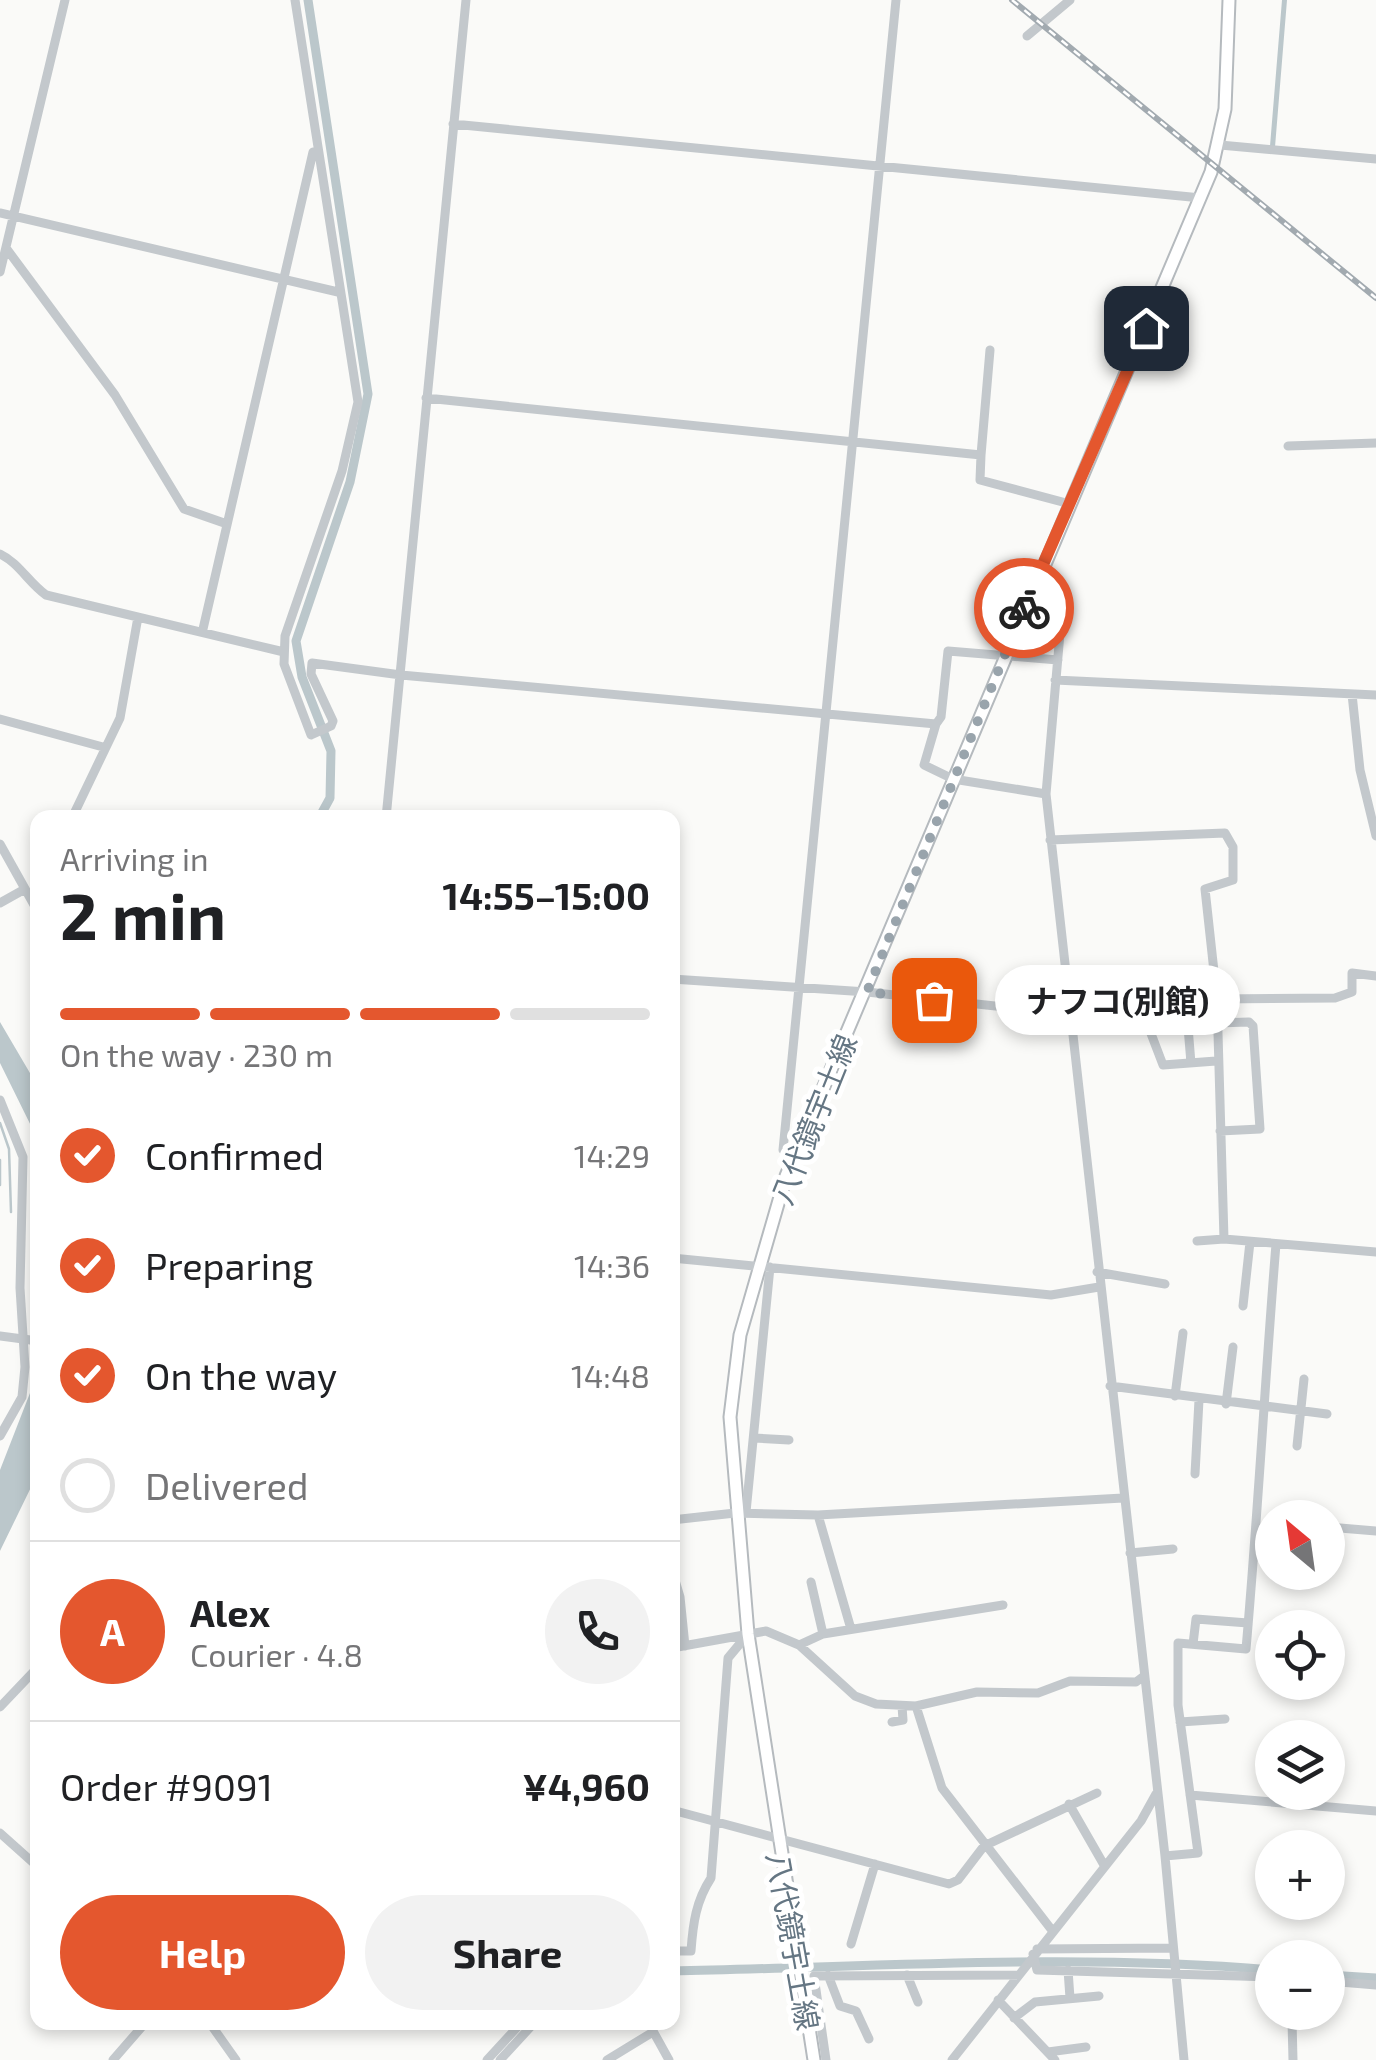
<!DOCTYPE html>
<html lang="en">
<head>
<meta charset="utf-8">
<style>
	:root { --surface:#fff; --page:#f2f2f2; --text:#202124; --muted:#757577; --line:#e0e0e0; --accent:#e4572e }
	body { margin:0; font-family:"Exo 2","Noto Sans JP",sans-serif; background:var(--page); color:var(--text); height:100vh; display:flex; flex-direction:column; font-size:38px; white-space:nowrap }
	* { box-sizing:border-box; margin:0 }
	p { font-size:32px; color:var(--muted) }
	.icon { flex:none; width:55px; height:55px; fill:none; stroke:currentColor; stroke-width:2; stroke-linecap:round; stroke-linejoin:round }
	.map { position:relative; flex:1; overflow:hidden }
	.panel { position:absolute; left:30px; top:810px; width:650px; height:1220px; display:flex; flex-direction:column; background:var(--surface); border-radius:20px; box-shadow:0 5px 15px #0003 }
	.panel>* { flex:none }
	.needle { width:65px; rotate:331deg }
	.controls { position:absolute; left:1255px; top:1500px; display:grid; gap:20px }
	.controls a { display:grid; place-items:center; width:90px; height:90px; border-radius:50%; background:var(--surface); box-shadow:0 5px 15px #0003; font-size:50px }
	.pin { position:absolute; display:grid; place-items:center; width:85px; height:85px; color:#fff; margin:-42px; border-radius:20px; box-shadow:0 5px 15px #0006 }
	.courier { position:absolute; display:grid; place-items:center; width:100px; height:100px; margin:-50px; border:8px solid #e4572e; border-radius:50%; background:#fff; color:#222; box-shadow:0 2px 12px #0007 }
	.bubble { position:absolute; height:70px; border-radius:35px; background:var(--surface); box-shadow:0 5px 15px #0003; font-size:32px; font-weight:700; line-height:70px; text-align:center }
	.summary em { font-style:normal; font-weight:700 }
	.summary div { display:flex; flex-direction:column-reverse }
	.summary { display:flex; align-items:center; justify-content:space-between; height:170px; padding:0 30px }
	h1 { font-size:65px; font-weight:700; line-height:75px }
	.bar { display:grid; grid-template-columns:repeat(4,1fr); gap:15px 10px; align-content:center; height:120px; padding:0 30px }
	.bar i { height:12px; border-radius:8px; background:var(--line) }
	.bar .selected { background:var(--accent) }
	.bar p { grid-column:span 4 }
	.line { display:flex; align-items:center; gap:25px; padding:0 30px; border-top:2px solid var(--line) }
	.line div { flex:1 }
	.round { display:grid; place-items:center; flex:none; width:105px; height:105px; border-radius:52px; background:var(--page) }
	ol { padding:0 30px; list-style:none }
	li { display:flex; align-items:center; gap:30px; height:110px }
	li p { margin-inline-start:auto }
	li .icon { padding:10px; border-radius:50%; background:var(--accent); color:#fff; stroke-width:4 }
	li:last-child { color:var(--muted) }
	li i { width:55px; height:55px; border:5px solid var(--line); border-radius:50% }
	.primary-button { display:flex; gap:20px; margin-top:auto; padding:20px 30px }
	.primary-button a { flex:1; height:115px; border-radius:60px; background:var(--accent); color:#fff; font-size:40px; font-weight:700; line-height:115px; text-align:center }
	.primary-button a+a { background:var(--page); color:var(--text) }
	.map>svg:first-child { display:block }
	.water { fill:#bbc7cb }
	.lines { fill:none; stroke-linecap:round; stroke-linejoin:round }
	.stream { stroke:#bbc7cb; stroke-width:2.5 }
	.canal { stroke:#bbc7cb; stroke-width:9 }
	.major-casing { stroke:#b5babe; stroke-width:15 }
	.minor { stroke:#c3c8cc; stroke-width:9 }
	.major { stroke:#fff; stroke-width:11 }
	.rail-casing { stroke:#a2aab0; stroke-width:6 }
	.rail { stroke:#fff; stroke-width:2.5; stroke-dasharray:8; stroke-linecap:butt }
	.minor-bridge { stroke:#c3c8cc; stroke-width:9 }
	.done { stroke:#99a4ac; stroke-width:10; stroke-dasharray:0 18 }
	.route { stroke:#e4572e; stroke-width:12 }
	.labels { text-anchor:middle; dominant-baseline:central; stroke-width:10; stroke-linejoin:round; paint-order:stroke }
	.street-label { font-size:30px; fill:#657683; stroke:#fff }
</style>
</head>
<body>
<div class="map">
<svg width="1376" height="2060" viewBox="0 0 1376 2060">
	<rect width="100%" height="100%" fill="#fafaf8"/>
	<path class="water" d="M 1282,0 L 1287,0 L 1275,147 L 1270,146 Z
		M 0,1022 L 37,1085 L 37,1138 L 0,1063 Z
		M 37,1375 L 37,1475 L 0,1551 L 0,1470 Z"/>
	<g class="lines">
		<path class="stream" d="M 0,1123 L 9,1149 L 11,1212
			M 0,1160 L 0,1185"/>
		<path class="canal" d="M 308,0 L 368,394 L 350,482 L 296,641 L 302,677 L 331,751 L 330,798 L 319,818
			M 672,1971 C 871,1967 1074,1953 1272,1970
			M 1328,1975 L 1376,1978"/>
		<defs>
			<path id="major" d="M 814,2060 L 748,1634 L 730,1417 L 740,1335 L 786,1176 L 1211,172 L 1225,109 L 1229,0"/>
		</defs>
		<use href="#major" class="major-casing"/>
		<path class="minor" d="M 295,0 L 358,402 L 342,471 L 285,636 L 284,664 L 311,735 L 331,726 L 333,721 L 311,674 L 312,663 L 401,675 L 936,724 L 924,765 L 953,779 L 1046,794
			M 1027,36 L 1070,0
			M 453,124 L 1201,198
			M 1220,145 L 1376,159
			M 0,213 L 338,292
			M 6,248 L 115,395 L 184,509 L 227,524
			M 0,272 L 65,0
			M 426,398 L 981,455 L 980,480 L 1070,504
			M 1288,446 L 1376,443
			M 981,455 L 990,350
			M 0,554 C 19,563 28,582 46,595 L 284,652
			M 1037,577 L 1059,588 L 1063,599 L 1046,794 L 1165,1856 L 1184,2060
			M 203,629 L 313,152
			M 1055,680 L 1376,695
			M 1352,694 L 1360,770 L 1376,836
			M 0,719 L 103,747
			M 936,724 L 941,717 L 948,651 L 1058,660
			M 72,818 L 120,718 L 138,617
			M 386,818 L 466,0
			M 1050,840 L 1225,833 L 1233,847 L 1233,880 L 1205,889 L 1217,999 L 1224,1239 L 1376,1252
			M 0,844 L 38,912
			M 0,903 L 25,889
			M 672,979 L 867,992 L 1069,1014
			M 1184,979 L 1191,1063
			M 1118,990 L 1121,1012
			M 1143,998 L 1142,1010 L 1163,1065 L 1216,1061
			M 1217,999 L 1335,998 L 1352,992 L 1352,973 L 1376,976
			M 1070,1019 L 1186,1007
			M 1216,1023 L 1249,1022 L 1253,1026 L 1260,1129 L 1220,1131
			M 0,1100 L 23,1157 L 20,1288 L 25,1367 L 22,1397 L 0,1436
			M 783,1150 L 896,0
			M 1197,1241 L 1224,1239
			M 672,1258 L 1051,1295 L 1099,1287
			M 1097,1272 L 1165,1284
			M 1243,1306 L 1250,1242
			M 1110,1386 L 1327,1414
			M 1175,1396 L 1183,1333
			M 1226,1404 L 1233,1347
			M 754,1438 L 789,1440
			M 1297,1446 L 1304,1379
			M 1195,1474 L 1199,1400
			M 746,1512 L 770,1267
			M 818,1515 L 851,1629
			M 672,1520 L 735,1513 L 818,1515 L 1123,1498
			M 1328,1527 L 1376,1531
			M 1130,1553 L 1173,1549
			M 672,1570 L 680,1597 L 685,1646
			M 811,1582 L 823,1634
			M 1193,1644 L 1196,1619 L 1248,1623
			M 799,1645 L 823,1634 L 1003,1605
			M 672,1648 L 766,1631 L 799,1645 L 855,1696 L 876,1704 L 916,1706 L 977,1692 L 1038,1693 L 1070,1681 L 1136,1682 L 1144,1676
			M 916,1706 L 942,1788 L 1051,1929
			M 0,1707 L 38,1667
			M 892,1722 L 903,1720 L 902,1706
			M 1180,1722 L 1225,1719
			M 1190,1795 L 1376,1811
			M 1069,1804 L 1104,1865
			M 672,1810 L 949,1884 L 958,1880 L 984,1846 L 1097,1793
			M 0,1833 L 38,1867
			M 1165,1856 L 1198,1853 L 1178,1705 L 1178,1643 L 1246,1649 C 1258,1514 1265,1379 1276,1244
			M 851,1944 L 875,1864
			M 1037,1949 L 1173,1948
			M 672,1951 L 691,1951 C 693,1923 696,1901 711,1878 L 728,1658 L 748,1634
			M 1033,1954 L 1037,1970 L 1272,1977
			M 1068,1970 L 1070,1998
			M 828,1975 L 840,2006 L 856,2011 L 869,2039
			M 907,1975 L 918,2002
			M 1328,1981 L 1376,1985
			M 998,2000 L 1055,2060
			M 1014,2018 L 1035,2002 L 1099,1996
			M 209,2022 L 236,2060
			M 648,2022 L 669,2060
			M 1048,2052 L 1086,2047
			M 113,2060 L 146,2022
			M 487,2060 L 522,2022
			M 500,2060 L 535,2022
			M 607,2060 L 653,2032
			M 826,2060 L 814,1976 L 1018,1975
			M 952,2060 L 1141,1821 L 1156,1794
			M 1293,2060 L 1292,2020 L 1306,2012"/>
		<use href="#major" class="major"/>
		<defs>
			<path id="rail" d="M 1012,0 L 1376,298"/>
		</defs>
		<use href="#rail" class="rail-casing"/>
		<use href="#rail" class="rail"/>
		<path class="minor-bridge" d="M 0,1336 L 38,1341"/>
	</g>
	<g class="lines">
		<path class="done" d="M 934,1000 L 867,992 L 1024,608"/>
		<path class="route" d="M 1024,608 L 1146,328"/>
	</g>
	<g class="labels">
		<g class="street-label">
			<text transform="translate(813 1119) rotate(-68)">八代鏡宇土線</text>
			<text transform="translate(794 1941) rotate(80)">八代鏡宇土線</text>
		</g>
	</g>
</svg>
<div class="controls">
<a><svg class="needle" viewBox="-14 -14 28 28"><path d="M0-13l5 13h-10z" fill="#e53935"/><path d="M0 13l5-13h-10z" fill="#757577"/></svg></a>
<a><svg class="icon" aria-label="locate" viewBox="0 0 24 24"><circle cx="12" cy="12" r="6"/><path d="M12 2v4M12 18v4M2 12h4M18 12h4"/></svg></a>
<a><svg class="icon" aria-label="layers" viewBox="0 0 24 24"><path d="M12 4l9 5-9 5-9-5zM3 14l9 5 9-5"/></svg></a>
<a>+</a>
<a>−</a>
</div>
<div class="pin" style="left:934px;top:1000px;background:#ea580c"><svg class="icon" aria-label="bag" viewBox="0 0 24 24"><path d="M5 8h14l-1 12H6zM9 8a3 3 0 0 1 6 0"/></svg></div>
<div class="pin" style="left:1146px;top:328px;background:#1f2937"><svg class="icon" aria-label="home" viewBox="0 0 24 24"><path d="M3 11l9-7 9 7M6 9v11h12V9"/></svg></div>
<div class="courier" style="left:1024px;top:608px"><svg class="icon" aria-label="bike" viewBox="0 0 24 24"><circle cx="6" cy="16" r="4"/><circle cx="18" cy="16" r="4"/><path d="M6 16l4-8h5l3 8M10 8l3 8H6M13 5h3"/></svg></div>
<div class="bubble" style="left:995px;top:965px;width:245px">ナフコ(別館)</div>
<section class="panel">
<div class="summary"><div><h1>2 min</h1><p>Arriving in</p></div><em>14:55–15:00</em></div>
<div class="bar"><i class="selected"></i><i class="selected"></i><i class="selected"></i><i></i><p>On the way · 230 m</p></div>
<ol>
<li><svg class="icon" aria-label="check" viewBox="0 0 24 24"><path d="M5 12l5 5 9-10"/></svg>Confirmed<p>14:29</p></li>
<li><svg class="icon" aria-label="check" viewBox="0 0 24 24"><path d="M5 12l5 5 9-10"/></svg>Preparing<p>14:36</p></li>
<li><svg class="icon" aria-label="check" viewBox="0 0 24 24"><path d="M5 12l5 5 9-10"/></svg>On the way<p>14:48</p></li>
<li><i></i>Delivered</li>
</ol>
<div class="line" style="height:180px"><b class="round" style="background:var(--accent);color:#fff">A</b><div><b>Alex</b><p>Courier · 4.8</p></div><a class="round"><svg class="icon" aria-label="phone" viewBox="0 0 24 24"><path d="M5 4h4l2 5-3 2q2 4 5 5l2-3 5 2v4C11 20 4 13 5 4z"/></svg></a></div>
<div class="line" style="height:130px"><div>Order #9091</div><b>¥4,960</b></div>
<div class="primary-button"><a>Help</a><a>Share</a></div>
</section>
</div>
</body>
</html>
